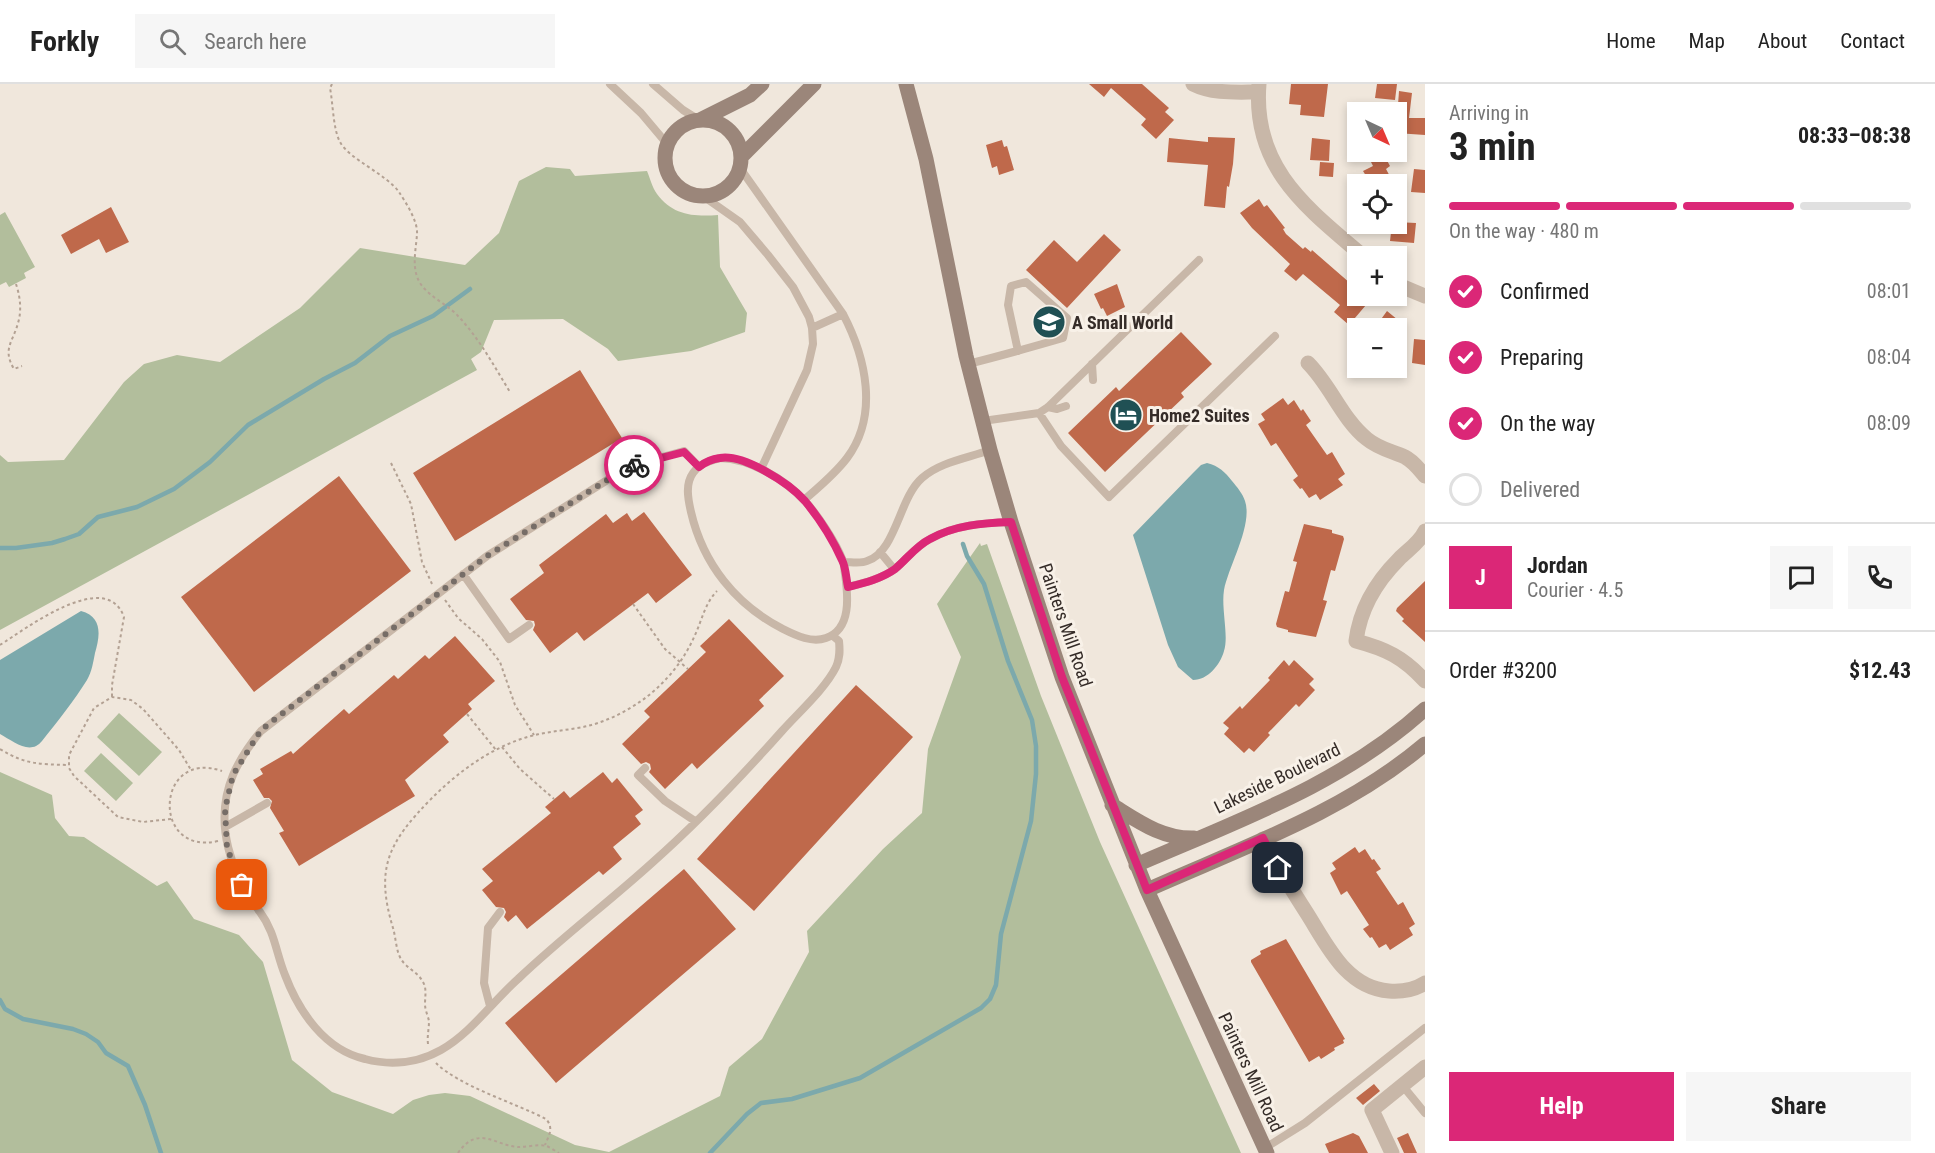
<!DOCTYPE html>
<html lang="en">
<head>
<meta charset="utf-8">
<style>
	:root { --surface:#fff; --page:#f6f6f6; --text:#222; --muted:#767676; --line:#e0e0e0; --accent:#db2777 }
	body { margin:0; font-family:"Roboto Condensed",sans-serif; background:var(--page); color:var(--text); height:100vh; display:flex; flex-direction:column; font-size:22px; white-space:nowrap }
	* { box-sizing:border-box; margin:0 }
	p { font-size:20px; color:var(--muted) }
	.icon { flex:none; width:33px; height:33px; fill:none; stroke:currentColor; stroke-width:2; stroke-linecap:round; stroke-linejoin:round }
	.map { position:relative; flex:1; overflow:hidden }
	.sheet { display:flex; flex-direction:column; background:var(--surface); width:510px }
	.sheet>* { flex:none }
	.needle { width:39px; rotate:136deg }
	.tools { position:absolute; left:1347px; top:18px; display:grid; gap:12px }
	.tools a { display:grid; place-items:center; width:60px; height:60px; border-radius:0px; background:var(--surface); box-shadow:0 3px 9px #0003; font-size:30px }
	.pin { position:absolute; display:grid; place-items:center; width:51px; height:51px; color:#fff; margin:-26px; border-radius:12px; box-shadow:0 3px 9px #0006 }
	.courier { position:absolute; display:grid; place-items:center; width:60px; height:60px; margin:-30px; border:4px solid #db2777; border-radius:50%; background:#fff; color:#222; box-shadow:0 2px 8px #0007 }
	.summary em { font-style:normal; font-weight:700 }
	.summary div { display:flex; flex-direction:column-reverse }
	.summary { display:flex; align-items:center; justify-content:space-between; height:102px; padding:0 24px }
	h1 { font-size:39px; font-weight:700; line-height:45px }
	.bar { display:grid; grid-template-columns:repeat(4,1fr); gap:9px 6px; align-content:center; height:72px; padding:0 24px }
	.bar i { height:8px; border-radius:4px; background:var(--line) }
	.bar .active { background:var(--accent) }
	.bar p { grid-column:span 4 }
	.line { display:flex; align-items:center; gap:15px; padding:0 24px; border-top:2px solid var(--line) }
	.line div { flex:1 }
	.round { display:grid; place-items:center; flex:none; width:63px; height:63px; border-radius:0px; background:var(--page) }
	ol { padding:0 24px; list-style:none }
	li { display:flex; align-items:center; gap:18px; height:66px }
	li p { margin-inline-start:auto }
	li .icon { padding:6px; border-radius:50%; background:var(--accent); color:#fff; stroke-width:4 }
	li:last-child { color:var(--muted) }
	li i { width:33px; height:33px; border:3px solid var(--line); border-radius:50% }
	.cta { display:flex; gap:12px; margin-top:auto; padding:12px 24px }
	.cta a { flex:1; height:69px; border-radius:0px; background:var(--accent); color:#fff; font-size:24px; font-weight:700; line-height:69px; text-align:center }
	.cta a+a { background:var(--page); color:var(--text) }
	header { display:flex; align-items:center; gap:36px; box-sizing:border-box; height:84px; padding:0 30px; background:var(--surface); border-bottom:2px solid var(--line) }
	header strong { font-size:28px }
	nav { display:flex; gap:33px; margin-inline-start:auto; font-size:21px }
	.search { width:420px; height:54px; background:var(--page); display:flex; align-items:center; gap:15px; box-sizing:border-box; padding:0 21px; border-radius:0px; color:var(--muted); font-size:22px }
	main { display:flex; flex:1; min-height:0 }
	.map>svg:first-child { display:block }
	.green { fill:#b2be9c }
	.water { fill:#7ca9ac }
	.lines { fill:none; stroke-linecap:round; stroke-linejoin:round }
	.stream { stroke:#7ca9ac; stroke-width:4.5 }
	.building { fill:#bf694b }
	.path { stroke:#b3a193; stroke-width:2; stroke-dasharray:3 3; stroke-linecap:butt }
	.lane { stroke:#c8b7a8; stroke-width:8 }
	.street { stroke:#c8b7a8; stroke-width:15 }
	.secondary { stroke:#9b867a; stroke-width:15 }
	.done { stroke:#766d67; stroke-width:6; stroke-dasharray:0 10.8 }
	.route { stroke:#db2777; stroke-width:8 }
	.labels { text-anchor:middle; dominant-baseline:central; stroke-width:6; stroke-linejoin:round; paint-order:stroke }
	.poi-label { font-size:18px; font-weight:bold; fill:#352c28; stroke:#f8f1e8; text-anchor:start }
	.street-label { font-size:18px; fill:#352c28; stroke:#f8f1e8 }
</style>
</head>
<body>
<header>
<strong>Forkly</strong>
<div class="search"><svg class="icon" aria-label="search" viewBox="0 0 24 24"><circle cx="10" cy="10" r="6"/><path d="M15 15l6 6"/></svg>Search here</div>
<nav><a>Home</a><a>Map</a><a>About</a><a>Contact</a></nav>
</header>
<main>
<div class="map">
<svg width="1425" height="1069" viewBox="0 0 1425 1069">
	<rect width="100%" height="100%" fill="#f0e7dc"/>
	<path class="green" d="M 546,83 L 570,85 L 575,92 L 647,87 C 650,94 652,103 657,110 C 672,131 694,133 718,131 L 720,183 L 747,229 L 745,248 L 691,267 L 618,277 L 608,265 L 563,235 L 494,236 L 481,268 L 471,275 L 477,286 L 0,546 L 0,371 L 8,378 L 64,376 L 124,298 L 144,280 L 177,271 L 220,278 L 300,224 L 360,164 L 465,181 L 499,149 L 519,97 Z
		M 5,128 L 35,183 L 24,189 L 26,194 L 9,203 L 6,198 L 0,201 L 0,131 Z
		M 980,459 L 981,462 L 987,460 L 1041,612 L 1100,758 L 1241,1069 L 0,1069 L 0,688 L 52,711 L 55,734 L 69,752 L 84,753 L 157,802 L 167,797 L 194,835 L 239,851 L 263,878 L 292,976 L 332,1008 L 393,1030 L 413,1016 L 429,1011 L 445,1009 L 470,1012 L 575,1061 L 609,1068 L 720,1012 L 729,983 L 762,955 L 809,868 L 807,847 L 883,765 L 922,729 L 928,665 L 961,573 L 937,520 Z
		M 119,629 L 162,668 L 139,692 L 97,653 Z
		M 101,669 L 133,699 L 116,717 L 84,687 Z"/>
	<path class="water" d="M 1207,379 C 1219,382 1225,388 1232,397 C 1237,403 1243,410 1245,417 C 1253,441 1229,481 1224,506 C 1221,525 1229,552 1224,567 C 1220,581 1208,596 1193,596 L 1178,583 L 1168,561 L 1133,451 L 1193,389 L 1201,381 Z
		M 81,527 C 103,533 100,552 95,569 C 93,579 92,587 87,596 C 74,617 57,638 42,657 C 30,672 13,657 0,650 L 0,576 Z"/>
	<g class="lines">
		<path class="stream" d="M 0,464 L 16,464 L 52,459 L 65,455 L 79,450 L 98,433 L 137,423 L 174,405 L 210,378 L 248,341 L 324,295 L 355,279 L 390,252 L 433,232 L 470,205
			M 0,916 L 5,925 L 23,935 L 73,945 L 86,950 L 98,958 L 106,969 L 128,982 L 145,1021 L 161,1069
			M 710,1069 L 747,1030 L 761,1019 L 792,1015 L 860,994 L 981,924 L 990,915 L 996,901 L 1001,850 L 1031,737 L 1036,690 L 1036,662 L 1032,636 L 1008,577 L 984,500 L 967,472 L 963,460"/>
	</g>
	<path class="building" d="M 1089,0 L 1142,0 L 1169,24 L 1165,28 L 1174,36 L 1156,55 L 1141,41 L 1146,35 L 1111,4 L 1104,13 Z
		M 1291,0 L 1328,0 L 1324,33 L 1300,31 L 1301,21 L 1289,20 Z
		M 1377,0 L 1397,0 L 1395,16 L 1375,14 Z
		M 1399,7 L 1412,9 L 1409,34 L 1425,34 L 1425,51 L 1396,49 Z
		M 1208,53 L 1235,54 L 1233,80 L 1229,103 L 1227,102 L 1225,124 L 1204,122 L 1208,81 L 1167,78 L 1169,54 L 1208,58 Z
		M 1312,54 L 1330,56 L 1329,77 L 1310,76 Z
		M 1002,56 L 1004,63 L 1007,62 L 1014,86 L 999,91 L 997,82 L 992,84 L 986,61 Z
		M 1384,71 L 1390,82 L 1386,85 L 1394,100 L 1371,100 L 1363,87 L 1373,82 L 1371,78 Z
		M 1320,78 L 1334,79 L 1333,93 L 1319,92 Z
		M 1414,85 L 1425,86 L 1425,109 L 1411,108 Z
		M 1259,115 L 1264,123 L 1267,121 L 1285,144 L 1283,145 L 1286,150 L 1303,165 L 1305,163 L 1311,168 L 1312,166 L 1358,206 L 1358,212 L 1361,212 L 1358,214 L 1366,221 L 1349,241 L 1334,228 L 1340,221 L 1303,190 L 1296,197 L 1284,187 L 1290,180 L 1252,144 L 1240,129 Z
		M 111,123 L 129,158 L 106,169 L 99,155 L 71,170 L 61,151 Z
		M 1396,138 L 1416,139 L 1414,159 L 1390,157 L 1392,140 L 1396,140 Z
		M 1104,150 L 1121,166 L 1067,224 L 1026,186 L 1054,156 L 1077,178 Z
		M 1117,200 L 1125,223 L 1107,232 L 1103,224 L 1101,225 L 1094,210 Z
		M 1387,227 L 1398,236 L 1392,244 L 1388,244 L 1379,238 Z
		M 1181,248 L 1212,280 L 1181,309 L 1184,313 L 1105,388 L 1068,349 L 1116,303 L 1119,307 Z
		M 1414,255 L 1425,256 L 1425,281 L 1412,279 Z
		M 580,286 L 622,354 L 455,457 L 413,389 Z
		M 1283,314 L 1288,321 L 1294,316 L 1301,327 L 1303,325 L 1311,337 L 1306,341 L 1327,371 L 1332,368 L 1345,390 L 1338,395 L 1343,401 L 1320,416 L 1316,410 L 1309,414 L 1302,404 L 1300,405 L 1293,396 L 1298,392 L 1276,359 L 1271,362 L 1258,340 L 1265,336 L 1261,330 Z
		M 339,392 L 411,487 L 254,608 L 181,513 Z
		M 644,428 L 692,491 L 656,519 L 648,509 L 584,557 L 577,548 L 550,569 L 533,546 L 535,541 L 534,537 L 526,536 L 510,515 L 544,489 L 539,481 L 606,430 L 613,439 L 627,429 L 632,437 Z
		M 1304,440 L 1332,446 L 1332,449 L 1343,452 L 1344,455 L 1335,487 L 1331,486 L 1323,516 L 1327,517 L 1316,553 L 1288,548 L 1288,546 L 1277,543 L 1276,540 L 1285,507 L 1289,508 L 1297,478 L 1293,477 Z
		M 1425,497 L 1425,558 L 1402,537 L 1404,535 L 1396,527 L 1397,524 Z
		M 729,535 L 784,592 L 759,616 L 764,622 L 697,685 L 692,679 L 665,705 L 649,688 L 651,685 L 650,680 L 646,678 L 641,680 L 622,660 L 650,633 L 644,627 L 706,568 L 700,562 Z
		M 455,552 L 495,597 L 468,620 L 472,625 L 443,651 L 449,658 L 405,696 L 415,712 L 299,782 L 279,749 L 284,747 L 270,724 L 272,717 L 269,714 L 264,714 L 253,696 L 263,690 L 260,685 L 291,667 L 293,670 L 344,625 L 349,630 L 394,591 L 398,595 L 425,571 L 429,575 Z
		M 1284,576 L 1289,582 L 1294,576 L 1314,595 L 1309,600 L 1315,606 L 1299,623 L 1296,620 L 1268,649 L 1270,651 L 1254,668 L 1249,664 L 1244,669 L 1224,650 L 1229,644 L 1223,639 L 1240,622 L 1242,625 L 1270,596 L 1268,594 Z
		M 856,601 L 913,653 L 754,827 L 697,775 Z
		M 603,688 L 612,699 L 617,694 L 643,726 L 635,732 L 641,740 L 613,763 L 622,775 L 603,791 L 599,787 L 527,845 L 516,831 L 508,838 L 504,833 L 506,828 L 504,824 L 496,823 L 482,806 L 493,797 L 482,785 L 551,729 L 545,723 L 564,707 L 570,714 Z
		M 1355,763 L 1359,769 L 1365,765 L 1372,776 L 1374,775 L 1381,785 L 1376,788 L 1398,821 L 1403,818 L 1415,840 L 1409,844 L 1413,851 L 1390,866 L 1386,860 L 1379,864 L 1372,853 L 1370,854 L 1363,845 L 1369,841 L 1347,807 L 1341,811 L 1330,789 L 1336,785 L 1332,779 Z
		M 684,785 L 736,845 L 556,999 L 505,939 Z
		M 1286,855 L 1345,955 L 1343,956 L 1344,959 L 1334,964 L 1335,966 L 1321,975 L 1319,972 L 1309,978 L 1251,878 L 1251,876 L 1261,870 L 1260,867 Z
		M 1374,1000 L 1380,1007 L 1363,1021 L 1356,1014 Z
		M 1353,1049 L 1359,1052 L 1368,1069 L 1329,1069 L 1325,1060 Z
		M 1408,1049 L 1417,1069 L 1404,1069 L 1397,1054 Z"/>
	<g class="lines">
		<path class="path" d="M 332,0 L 330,4 C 333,19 333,45 340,58 C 349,75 386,90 399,108 C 406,119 418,137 417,150 C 416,166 411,184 420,199 C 429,213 447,220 458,232 C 479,254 494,282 510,308
			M 16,200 C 20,212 22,226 18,239 C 13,258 2,265 14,285 L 22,282
			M 391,379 L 411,420 L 422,478 L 432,500
			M 445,516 L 458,534 L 482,555 L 500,578 L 515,621 L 534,651
			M 633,520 L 665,565 L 688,585
			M 0,561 C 24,546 106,483 124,533 L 112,601 L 112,613
			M 467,630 L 496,666
			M 502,663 L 520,685 L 554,715
			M 0,665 C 26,681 39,680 69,681
			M 171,735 L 143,738 L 118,733 L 74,692 L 69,684 L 69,671 L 94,624 L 112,613 L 131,616 L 143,625 L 179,666 L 191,686
			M 218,757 C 151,773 155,664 222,687
			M 428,960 C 427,952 429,945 429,937 C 428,932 425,926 425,920 C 425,912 427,905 423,898 C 418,888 406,884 401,875 C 396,867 396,854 393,844 C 375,784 388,759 431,715 C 456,690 486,667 521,655 C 541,648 562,647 583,643 C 603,639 624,629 641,617 C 664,601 684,577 695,551 C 702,536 705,519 717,507
			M 436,979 C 459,1002 515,1019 546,1035 C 554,1044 549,1051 545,1061
			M 458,1069 C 478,1040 496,1062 518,1063 C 527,1063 539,1060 546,1062 C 550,1063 555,1067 559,1069"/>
		<path class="lane" d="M 610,0 L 641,29 L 668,61
			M 653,0 L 683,26 L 699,36
			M 740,84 L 843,230 C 866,274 879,331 847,374 C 835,390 819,403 804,416
			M 703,112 L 740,138 L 768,171 L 793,203 L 809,233 L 812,244 L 813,260 L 807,286 L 761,385
			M 812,244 L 843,230
			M 968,280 C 1000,272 1032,263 1063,254 L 1067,234 L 1026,198 L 1011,202 L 1008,221 L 1018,267
			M 1092,280 L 1093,296
			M 1048,323 L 1057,325 L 1066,322
			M 1039,329 L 1048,323 L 1199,176
			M 983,337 L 1039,329 L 1061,362 L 1109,413 L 1275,252
			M 720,374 C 750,375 783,394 804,416 C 817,430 836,458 843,477 C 845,481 844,486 845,490 C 848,511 852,545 826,554 C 812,559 797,552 783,545 C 736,521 703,480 691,428 C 688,415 685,400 693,389 C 700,379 710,377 720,374 Z
			M 699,383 L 684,367 L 637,380 L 620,388 L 487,472 L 261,647 C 250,660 240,675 233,691 C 213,739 231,790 260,828 C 275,848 276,869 285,891 C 299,928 325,966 365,975 C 391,982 418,979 441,966 C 471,949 492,918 518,895 C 561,854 609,818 653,778 C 698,738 742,692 782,647 C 799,628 825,605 836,583 C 840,574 840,567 839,557 L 833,552
			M 880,468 L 894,485
			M 844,478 C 851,478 861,480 867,477 C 896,468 899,414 922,394 C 940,378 968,374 990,366
			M 463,490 L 509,555 L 529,541
			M 847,503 C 864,499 881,495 895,485 C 907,475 916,462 930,455 C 955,441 983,439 1011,438
			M 645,684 L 638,691 L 665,717 L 695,737
			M 225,743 L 267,719
			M 490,922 L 484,899 L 488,844 L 500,828
			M 1402,1001 L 1425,1029
			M 1265,1064 L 1305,1039 L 1425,944"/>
		<path class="street" d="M 1193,0 C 1213,10 1236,8 1258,8
			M 1259,0 C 1252,84 1307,124 1363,172
			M 1396,200 L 1425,212
			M 1308,279 C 1331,302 1342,335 1367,355 C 1379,365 1392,367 1405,373 C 1413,377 1419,385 1425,392
			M 1425,447 C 1420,458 1408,466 1399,475 C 1376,498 1360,524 1356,557 C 1386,565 1403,573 1425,597
			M 1263,755 C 1276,781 1292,806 1308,831 C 1328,863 1347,904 1389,907 C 1402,908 1414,906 1425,899
			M 1392,1069 L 1372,1026 L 1425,983"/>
		<path class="secondary" d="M 906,0 L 926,75 L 966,272 L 990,366 L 1011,438 L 1062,593 L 1147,806 L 1267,1069
			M 700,36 L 750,11 L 762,0
			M665 74a38 38 0 1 1 76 0a38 38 0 1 1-76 0Z
			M 741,73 L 814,0
			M 1112,721 C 1138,737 1162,755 1194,754
			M 1136,781 C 1237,737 1343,700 1425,625
			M 1147,806 C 1241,764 1345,728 1425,660"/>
	</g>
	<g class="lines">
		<path class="done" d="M 242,801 L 227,764 L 225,725 L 233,691 L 261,646 L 487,472 L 620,388 L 634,381"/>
		<path class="route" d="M 634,381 L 684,368 L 699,383 C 705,378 712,375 720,374 C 744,370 789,399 805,417 C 819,434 833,456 842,476 C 846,484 846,494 848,503 C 864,499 881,495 895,485 C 907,475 916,462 930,455 C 955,441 983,439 1011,438 L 1062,593 L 1147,806 L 1263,754 L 1278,784"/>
	</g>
	<defs>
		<symbol id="school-disc" viewBox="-11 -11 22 22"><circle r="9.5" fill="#205054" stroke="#f8f1e8"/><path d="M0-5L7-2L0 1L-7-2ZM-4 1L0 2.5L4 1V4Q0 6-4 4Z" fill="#fff"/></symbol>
		<symbol id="hotel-disc" viewBox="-11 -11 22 22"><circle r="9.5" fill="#205054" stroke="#f8f1e8"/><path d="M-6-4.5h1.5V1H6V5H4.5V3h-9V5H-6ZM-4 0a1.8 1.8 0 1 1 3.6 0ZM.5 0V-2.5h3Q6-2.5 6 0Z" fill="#fff"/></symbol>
	</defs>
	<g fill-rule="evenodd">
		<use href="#school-disc" x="1030" y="219" width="38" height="38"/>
		<use href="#hotel-disc" x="1107" y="312" width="38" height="38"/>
	</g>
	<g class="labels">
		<g class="poi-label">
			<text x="1072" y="238">A Small World</text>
			<text x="1149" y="331">Home2 Suites</text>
		</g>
		<g class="street-label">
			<text transform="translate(1066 541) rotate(71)">Painters Mill Road</text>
			<text transform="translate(1277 694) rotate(-26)">Lakeside Boulevard</text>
			<text transform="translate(1251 988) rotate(65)">Painters Mill Road</text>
		</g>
	</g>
</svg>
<div class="tools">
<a><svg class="needle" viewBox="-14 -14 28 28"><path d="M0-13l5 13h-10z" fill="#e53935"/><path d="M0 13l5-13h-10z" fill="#767676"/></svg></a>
<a><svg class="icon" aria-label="locate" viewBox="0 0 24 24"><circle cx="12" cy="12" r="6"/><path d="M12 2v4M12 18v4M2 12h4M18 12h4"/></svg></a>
<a>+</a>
<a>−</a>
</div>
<div class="pin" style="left:242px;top:801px;background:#ea580c"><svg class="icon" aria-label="bag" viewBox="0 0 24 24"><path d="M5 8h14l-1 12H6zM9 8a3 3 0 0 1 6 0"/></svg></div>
<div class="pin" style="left:1278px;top:784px;background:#1f2937"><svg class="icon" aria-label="home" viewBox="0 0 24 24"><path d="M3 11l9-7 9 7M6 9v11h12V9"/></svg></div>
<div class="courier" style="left:634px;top:381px"><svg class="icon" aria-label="bike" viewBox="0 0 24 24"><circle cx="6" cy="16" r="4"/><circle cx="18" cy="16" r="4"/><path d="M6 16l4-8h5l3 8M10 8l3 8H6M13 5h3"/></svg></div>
</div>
<section class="sheet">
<div class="summary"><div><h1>3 min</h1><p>Arriving in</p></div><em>08:33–08:38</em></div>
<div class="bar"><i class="active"></i><i class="active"></i><i class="active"></i><i></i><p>On the way · 480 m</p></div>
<ol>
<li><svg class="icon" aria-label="check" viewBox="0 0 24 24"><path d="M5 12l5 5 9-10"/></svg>Confirmed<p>08:01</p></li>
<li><svg class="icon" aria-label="check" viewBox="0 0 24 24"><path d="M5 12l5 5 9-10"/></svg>Preparing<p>08:04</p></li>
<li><svg class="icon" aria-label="check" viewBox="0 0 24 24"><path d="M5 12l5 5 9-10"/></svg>On the way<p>08:09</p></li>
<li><i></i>Delivered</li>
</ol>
<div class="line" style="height:108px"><b class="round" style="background:var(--accent);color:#fff">J</b><div><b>Jordan</b><p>Courier · 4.5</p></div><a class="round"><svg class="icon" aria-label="chat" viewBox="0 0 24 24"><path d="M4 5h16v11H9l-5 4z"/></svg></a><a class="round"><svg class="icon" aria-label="phone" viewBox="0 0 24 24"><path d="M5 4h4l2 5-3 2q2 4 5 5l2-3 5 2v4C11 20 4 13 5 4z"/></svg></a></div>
<div class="line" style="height:78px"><div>Order #3200</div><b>$12.43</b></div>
<div class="cta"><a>Help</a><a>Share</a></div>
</section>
</main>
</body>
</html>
